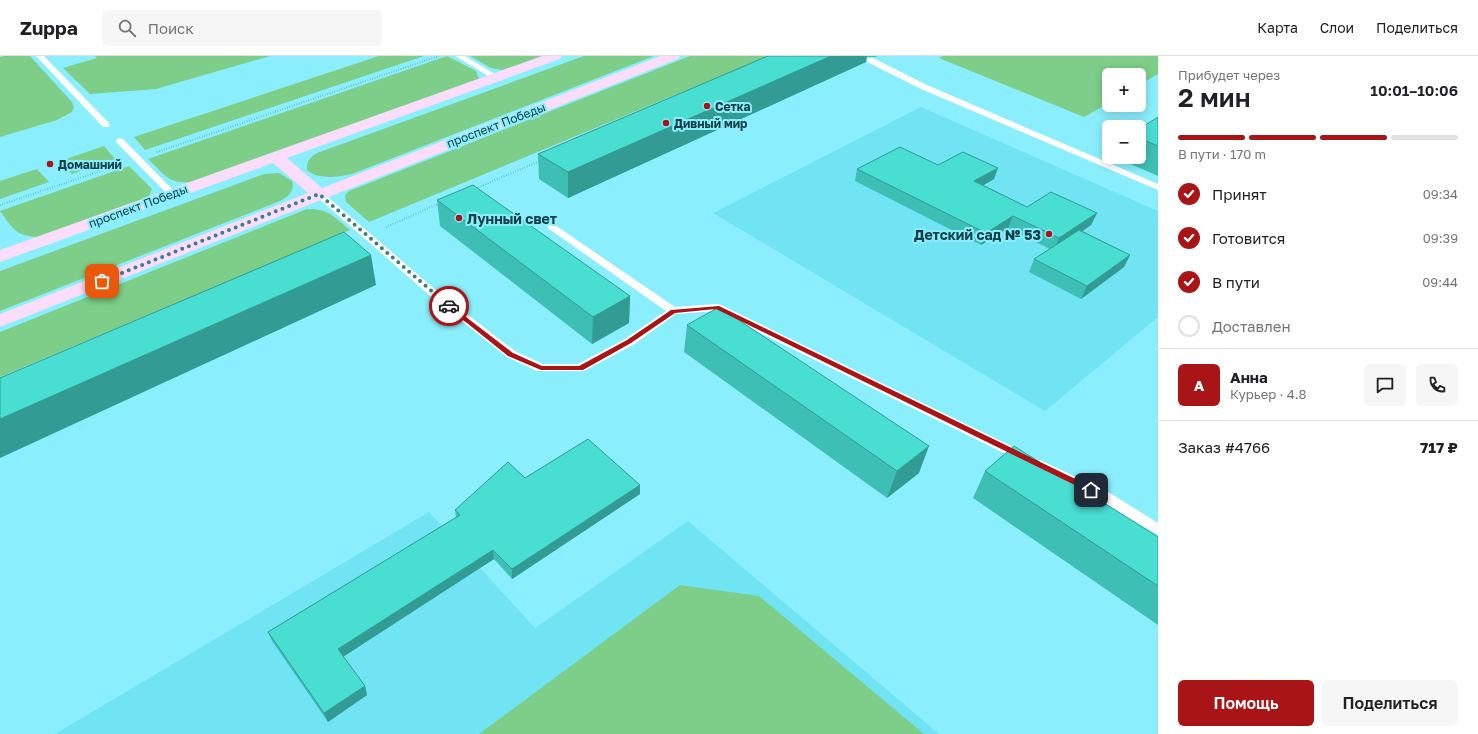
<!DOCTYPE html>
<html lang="ru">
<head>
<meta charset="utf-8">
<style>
	:root { --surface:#fff; --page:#f6f6f6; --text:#202124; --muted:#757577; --line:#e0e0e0; --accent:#a91516 }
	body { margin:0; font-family:"Golos Text",sans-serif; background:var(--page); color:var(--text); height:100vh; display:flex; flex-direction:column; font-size:15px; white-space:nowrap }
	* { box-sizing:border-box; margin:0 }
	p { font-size:13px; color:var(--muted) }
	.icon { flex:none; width:22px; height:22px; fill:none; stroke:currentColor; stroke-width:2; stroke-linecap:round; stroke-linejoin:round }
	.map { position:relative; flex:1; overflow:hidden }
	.details { display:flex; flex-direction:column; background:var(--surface); width:320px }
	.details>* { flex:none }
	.controls { position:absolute; left:1102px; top:12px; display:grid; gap:8px }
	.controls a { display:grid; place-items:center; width:44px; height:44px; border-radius:6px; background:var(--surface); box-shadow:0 2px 10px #0003; font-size:20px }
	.pin { position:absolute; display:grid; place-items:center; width:34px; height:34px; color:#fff; margin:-17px; border-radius:8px; box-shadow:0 2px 6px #0006 }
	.courier { position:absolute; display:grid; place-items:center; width:40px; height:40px; margin:-20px; border:3px solid #a91516; border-radius:50%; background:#fff; color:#222; box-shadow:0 1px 5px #0007 }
	.headline em { font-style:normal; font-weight:600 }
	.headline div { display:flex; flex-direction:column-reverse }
	.headline { display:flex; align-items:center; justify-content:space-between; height:68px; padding:0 20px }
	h1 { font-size:26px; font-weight:600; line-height:30px }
	.bar { display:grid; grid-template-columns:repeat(4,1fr); gap:6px 4px; align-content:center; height:48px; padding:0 20px }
	.bar i { height:5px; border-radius:3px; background:var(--line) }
	.bar .on { background:var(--accent) }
	.bar p { grid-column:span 4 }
	.line { display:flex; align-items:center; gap:10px; padding:0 20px; border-top:1px solid var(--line) }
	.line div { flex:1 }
	.round { display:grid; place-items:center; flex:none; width:42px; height:42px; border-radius:6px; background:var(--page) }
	ol { padding:0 20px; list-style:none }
	li { display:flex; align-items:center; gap:12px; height:44px }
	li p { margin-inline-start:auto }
	li .icon { padding:4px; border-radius:50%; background:var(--accent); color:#fff; stroke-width:4 }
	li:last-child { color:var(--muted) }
	li i { width:22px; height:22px; border:2px solid var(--line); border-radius:50% }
	.button { display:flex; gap:8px; margin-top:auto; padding:8px 20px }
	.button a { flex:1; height:46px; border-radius:6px; background:var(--accent); color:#fff; font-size:16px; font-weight:600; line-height:46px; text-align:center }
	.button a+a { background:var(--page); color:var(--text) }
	header { display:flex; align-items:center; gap:24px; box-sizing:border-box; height:56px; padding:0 20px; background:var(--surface); border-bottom:1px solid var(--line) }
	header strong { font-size:19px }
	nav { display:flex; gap:22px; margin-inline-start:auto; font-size:14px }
	.search { width:280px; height:36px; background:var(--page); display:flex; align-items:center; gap:10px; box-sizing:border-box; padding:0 14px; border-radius:6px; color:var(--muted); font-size:15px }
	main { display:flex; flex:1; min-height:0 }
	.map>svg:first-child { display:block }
	.built { fill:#71e4f4 }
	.green { fill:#7dce88 }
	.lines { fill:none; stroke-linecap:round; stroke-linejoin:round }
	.path { stroke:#56a1ac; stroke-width:2; stroke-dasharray:0.5 2; stroke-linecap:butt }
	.service { fill:#fff; fill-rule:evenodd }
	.secondary { fill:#faddfa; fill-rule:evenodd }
	.wall { fill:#3ebfb5 }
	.shaded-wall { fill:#329b93 }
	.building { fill:#48ded2; stroke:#329b93 }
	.route { fill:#a91516 }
	.done { stroke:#3d7d86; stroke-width:4; stroke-dasharray:0 7.2 }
	.poi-dot { fill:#a91516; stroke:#8aeefd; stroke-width:1.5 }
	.labels { text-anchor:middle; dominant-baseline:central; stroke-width:4; stroke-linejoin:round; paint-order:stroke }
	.far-poi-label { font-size:12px; font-weight:bold; fill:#144046; stroke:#8aeefd; text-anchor:start }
	.far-street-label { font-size:12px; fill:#144046; stroke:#8aeefd }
	.poi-label { font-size:14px; font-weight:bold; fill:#144046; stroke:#8aeefd; text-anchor:start }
</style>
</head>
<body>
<header>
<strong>Zuppa</strong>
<div class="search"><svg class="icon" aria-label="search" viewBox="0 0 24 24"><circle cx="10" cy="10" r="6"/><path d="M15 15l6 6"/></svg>Поиск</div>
<nav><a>Карта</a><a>Слои</a><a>Поделиться</a></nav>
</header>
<main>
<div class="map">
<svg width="1158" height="678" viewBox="0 0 1158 678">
	<rect width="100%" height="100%" fill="#8aeefd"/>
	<path class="built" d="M 921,51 L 1158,155 L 1158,261 L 1045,355 L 713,157 Z
		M 429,456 L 535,572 L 688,465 L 939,678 L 55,678 Z"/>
	<path class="green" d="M 4,0 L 30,0 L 72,46 L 74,51 L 72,56 L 57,64 L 0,81 L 0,1 Z
		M 95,0 L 270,0 L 156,33 L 90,38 L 63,12 L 97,2 Z
		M 379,0 L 424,0 L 145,94 L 134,81 Z
		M 447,0 L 476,15 L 479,23 L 196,126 C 168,128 167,121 148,103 Z
		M 470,0 L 548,0 L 502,14 L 491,12 Z
		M 584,0 L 654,0 L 352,118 C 338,121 318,124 307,114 C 306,106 310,101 317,97 Z
		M 690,0 L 769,0 L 369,166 L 346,146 L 345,139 L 349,135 Z
		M 943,0 L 1158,0 L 1158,18 L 1139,29 L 1139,19 L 1109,19 L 1109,47 L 1084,61 L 939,2 Z
		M 104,90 L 115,103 L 72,118 L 60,105 Z
		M 129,110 L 152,133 L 149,140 L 142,146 L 40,181 C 15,180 14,174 0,155 Z
		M 37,113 L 49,126 L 0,143 L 0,125 Z
		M 279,117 L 292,125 C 295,134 289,141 280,145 L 0,255 L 0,215 L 256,121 L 264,118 Z
		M 307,153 C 328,152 335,161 350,174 L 0,321 L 0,276 Z
		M 680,529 L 759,540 L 924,678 L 479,678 Z"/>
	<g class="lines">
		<path class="path" d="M 157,96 L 439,0
			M 474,133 L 540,105
			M 0,149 L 116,110
			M 386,171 L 440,147"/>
		<path class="service" d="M 36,0 L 44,0 L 109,67 L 110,69 L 109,71 L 103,71 Z
			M 455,0 L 465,0 L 500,21 L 499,23 L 493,23 Z
			M 867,2 L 873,2 L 927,29 L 1158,128 L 1158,134 L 921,33 L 867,6 Z
			M 120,82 L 123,83 L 175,136 L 177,138 L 175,140 L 169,140 L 117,87 L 116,85 L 117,83 Z
			M 319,135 L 322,136 L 437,235 L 515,295 L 543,308 L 578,308 L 625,283 L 666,255 L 549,173 L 547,171 L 552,168 L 555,169 L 675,251 L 717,248 L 721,249 L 1028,398 L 1029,401 L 1028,404 L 1023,406 L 1018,404 L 715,255 L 676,258 L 633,289 L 584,315 L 537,315 L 507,301 L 429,239 L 316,140 L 314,138 Z
			M 1040,404 L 1110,437 L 1158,467 L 1158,479 L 1100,445 L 1035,412 L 1034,409 L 1035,406 Z"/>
		<path class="secondary" d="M 542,0 L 562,0 L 560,3 L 287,102 L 322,132 L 660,0 L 680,0 L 678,3 L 0,271 L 0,258 L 308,137 L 273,107 L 0,206 L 0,194 Z"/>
	</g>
	<path class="wall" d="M 768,0 L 878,0 L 875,1 L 866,1 L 866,6 L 568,142 L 539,123 L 538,98 Z
		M 1158,61 L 1158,120 L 1119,103 L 1120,101 L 1139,101 L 1139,73 Z
		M 938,109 L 994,123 L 983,129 L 1027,151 L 1097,157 L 1091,169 L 1082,175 L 1130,199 L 1124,211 L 1081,243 L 1029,216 L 1034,203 L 1050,193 L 1008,172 L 981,189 L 855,125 L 857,113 Z
		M 437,144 L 630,240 L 629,267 L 592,288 L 440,170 Z
		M 687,269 L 919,417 L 887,442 L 684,296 Z
		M 985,415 L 1158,481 L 1158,569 L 973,442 Z
		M 525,422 L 640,429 L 640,438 L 512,523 L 494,503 L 343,601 L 365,630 L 367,639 L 328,666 L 272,585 L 268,576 L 456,462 L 455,454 Z"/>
	<path class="shaded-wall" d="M 831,0 L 867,0 L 866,6 L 568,142 L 568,116 Z
		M 998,112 L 994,123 L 970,137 L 974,125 Z
		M 1097,157 L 1091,169 L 1054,195 L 1059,182 Z
		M 1013,160 L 1008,172 L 981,189 L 986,177 Z
		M 371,199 L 376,229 L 0,402 L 0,363 Z
		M 1130,199 L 1124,211 L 1081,243 L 1087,230 Z
		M 630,240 L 629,267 L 592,288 L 593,261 Z
		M 929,390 L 919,417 L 887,442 L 897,415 Z
		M 640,429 L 640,438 L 512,523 L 512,513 Z
		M 493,494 L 494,503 L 341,602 L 338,593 Z
		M 365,630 L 367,639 L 328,666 L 324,657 Z"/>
	<path class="building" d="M 768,0 L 831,0 L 568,116 L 538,98 Z
		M 1158,61 L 1158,90 L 1139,82 L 1139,73 Z
		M 900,91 L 938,109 L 963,96 L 998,112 L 974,125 L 1027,151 L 1051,136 L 1097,157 L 1059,182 L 1013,160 L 986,177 L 857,113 Z
		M 473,129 L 630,240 L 593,261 L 437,144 Z
		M 1079,174 L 1130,199 L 1087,230 L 1034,203 Z
		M 344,176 L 371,199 L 0,363 L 0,322 Z
		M 719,251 L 929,390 L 897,415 L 687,269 Z
		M 588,383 L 640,429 L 512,513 L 493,494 L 338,593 L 365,630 L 324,657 L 268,576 L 460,459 L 455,454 L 508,406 L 525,422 Z
		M 1014,390 L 1158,481 L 1158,530 L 985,415 Z"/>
	<path class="route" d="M 449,248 L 513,297 L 542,310 L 579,310 L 627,284 L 671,254 L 719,250 L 1094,432 L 1095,434 L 1094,436 L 1089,436 L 716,253 L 675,257 L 631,287 L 583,314 L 541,314 L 508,300 L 447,251 L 447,249 Z"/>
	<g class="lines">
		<path class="done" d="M 102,225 L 319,138 L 449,250"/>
	</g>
	<g class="poi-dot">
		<circle cx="707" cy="50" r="4"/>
		<circle cx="666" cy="67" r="4"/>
		<circle cx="50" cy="108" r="4"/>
		<circle cx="459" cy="162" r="4"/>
		<circle cx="1049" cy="178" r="4"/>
	</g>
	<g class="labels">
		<g class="far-poi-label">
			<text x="715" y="50">Сетка</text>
			<text x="674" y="67">Дивный мир</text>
			<text x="58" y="108">Домашний</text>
		</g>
		<g class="far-street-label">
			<text transform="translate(496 69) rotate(-21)">проспект Победы</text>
			<text transform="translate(138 150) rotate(-20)">проспект Победы</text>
		</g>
		<g class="poi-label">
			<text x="467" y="162">Лунный свет</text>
			<text x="1041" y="178" text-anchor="end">Детский сад № 53</text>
		</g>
	</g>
</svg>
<div class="controls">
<a>+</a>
<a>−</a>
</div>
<div class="pin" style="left:102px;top:225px;background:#ea580c"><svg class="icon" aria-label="bag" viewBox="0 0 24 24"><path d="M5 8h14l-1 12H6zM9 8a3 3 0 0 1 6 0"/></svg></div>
<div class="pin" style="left:1091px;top:434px;background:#1f2937"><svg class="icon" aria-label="home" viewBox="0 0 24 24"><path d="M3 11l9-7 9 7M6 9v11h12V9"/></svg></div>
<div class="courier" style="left:449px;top:250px"><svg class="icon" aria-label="car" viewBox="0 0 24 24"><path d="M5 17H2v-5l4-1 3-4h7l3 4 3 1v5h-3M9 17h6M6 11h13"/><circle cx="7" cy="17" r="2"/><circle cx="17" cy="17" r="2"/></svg></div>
</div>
<section class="details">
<div class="headline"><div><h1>2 мин</h1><p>Прибудет через</p></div><em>10:01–10:06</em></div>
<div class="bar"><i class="on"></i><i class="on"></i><i class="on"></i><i></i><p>В пути · 170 m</p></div>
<ol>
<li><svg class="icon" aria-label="check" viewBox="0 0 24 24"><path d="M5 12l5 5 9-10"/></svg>Принят<p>09:34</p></li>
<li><svg class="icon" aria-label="check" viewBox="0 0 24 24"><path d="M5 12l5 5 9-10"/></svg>Готовится<p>09:39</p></li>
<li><svg class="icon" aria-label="check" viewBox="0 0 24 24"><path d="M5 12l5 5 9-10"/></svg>В пути<p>09:44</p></li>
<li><i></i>Доставлен</li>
</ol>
<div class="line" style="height:72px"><b class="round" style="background:var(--accent);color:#fff">А</b><div><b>Анна</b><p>Курьер · 4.8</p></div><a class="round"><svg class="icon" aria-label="chat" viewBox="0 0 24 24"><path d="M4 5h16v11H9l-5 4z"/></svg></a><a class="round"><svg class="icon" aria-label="phone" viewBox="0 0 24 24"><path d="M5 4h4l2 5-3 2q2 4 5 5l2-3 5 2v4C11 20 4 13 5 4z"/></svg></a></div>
<div class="line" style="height:52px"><div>Заказ #4766</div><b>717 ₽</b></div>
<div class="button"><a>Помощь</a><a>Поделиться</a></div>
</section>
</main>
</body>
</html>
